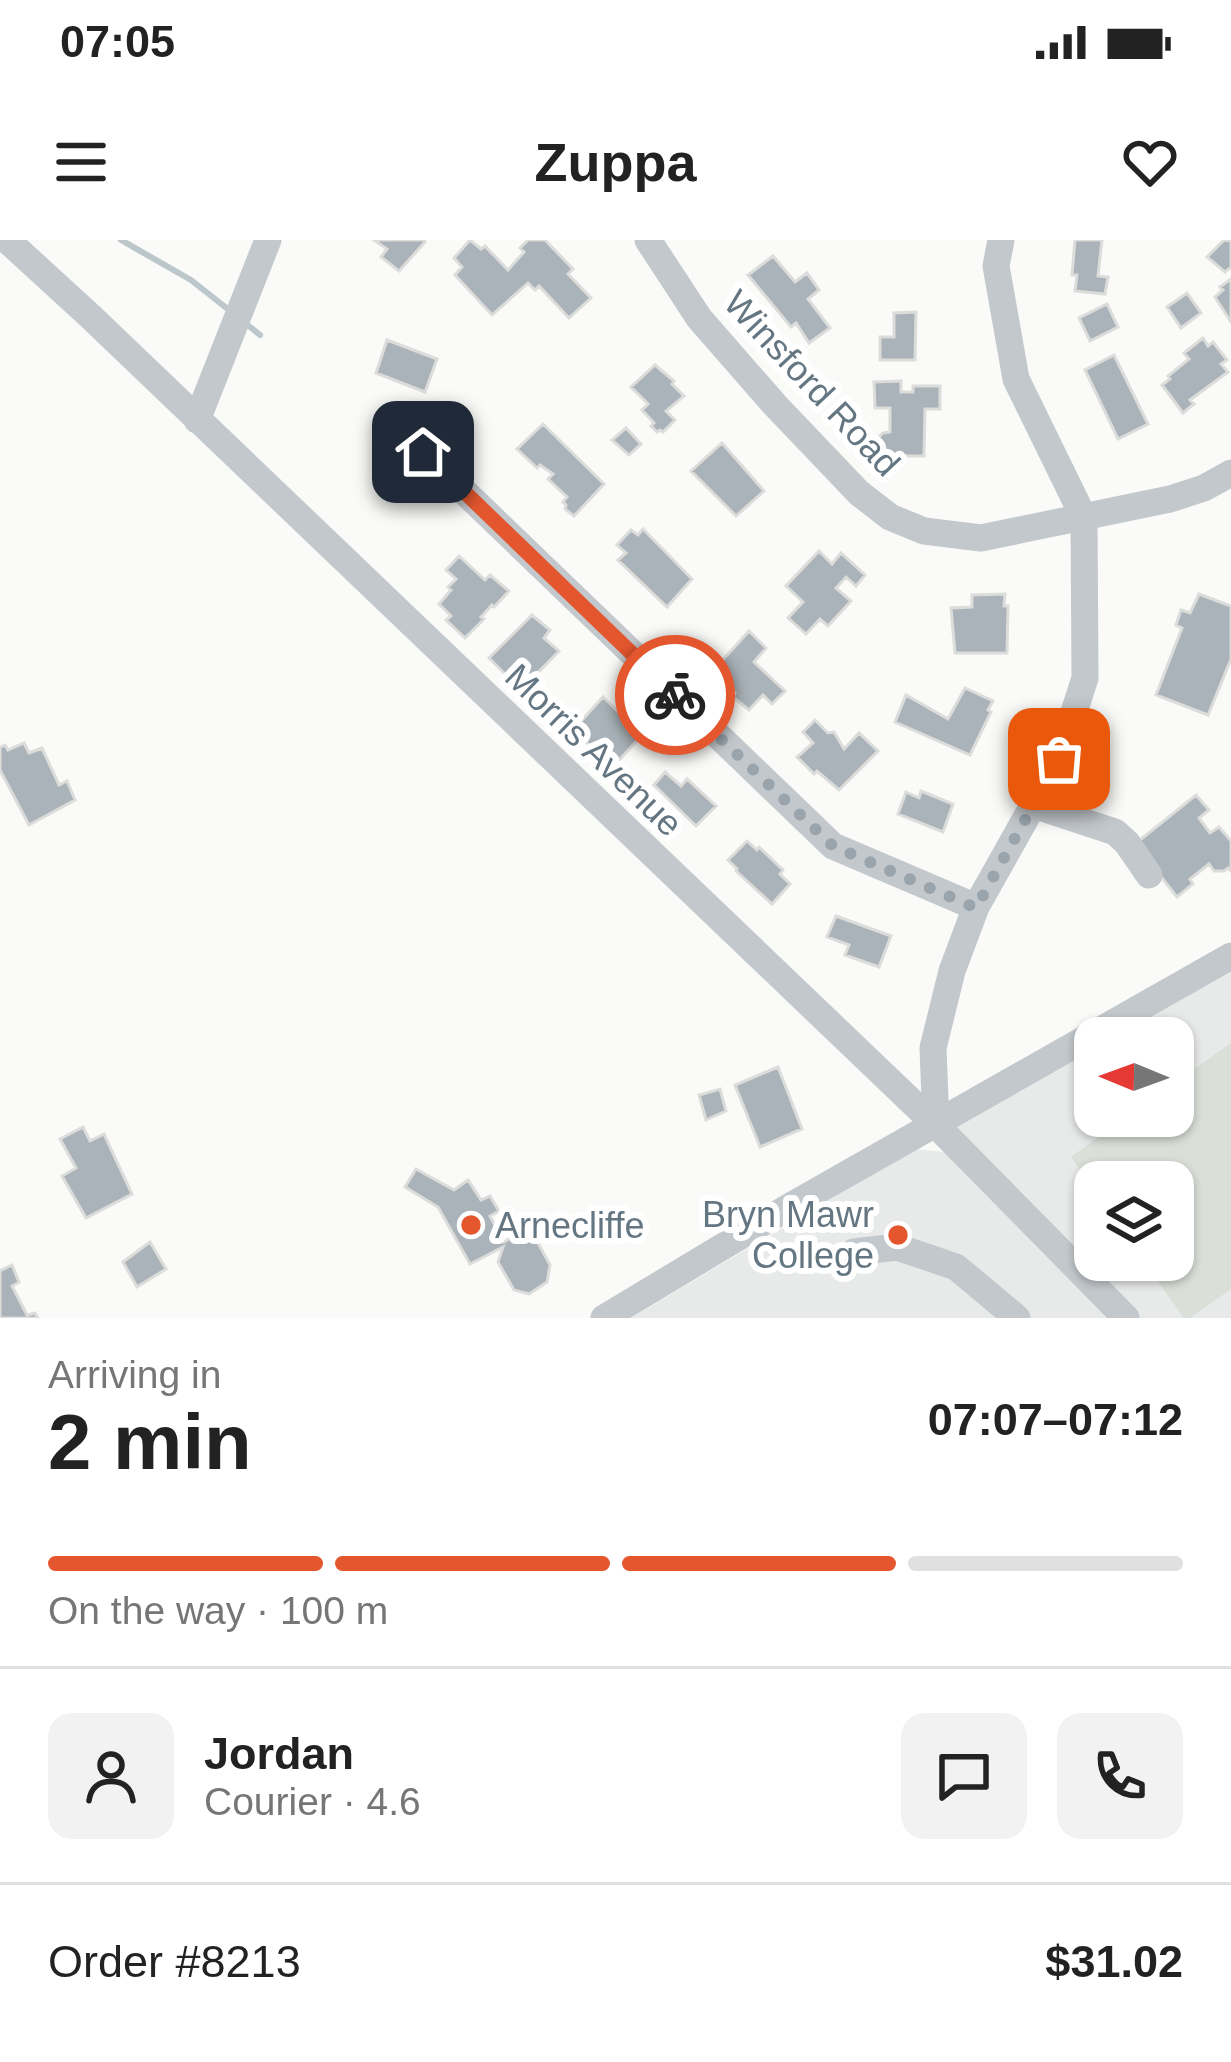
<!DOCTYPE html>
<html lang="en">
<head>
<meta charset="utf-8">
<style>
	:root { --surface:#fff; --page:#f2f2f2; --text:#222; --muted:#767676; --line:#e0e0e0; --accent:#e4572e }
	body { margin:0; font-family:Arial,sans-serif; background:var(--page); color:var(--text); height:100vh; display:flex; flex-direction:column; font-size:45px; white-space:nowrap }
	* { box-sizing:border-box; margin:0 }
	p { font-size:39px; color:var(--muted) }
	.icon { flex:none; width:66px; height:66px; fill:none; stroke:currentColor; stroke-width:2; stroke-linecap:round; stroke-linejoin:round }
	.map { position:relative; height:1078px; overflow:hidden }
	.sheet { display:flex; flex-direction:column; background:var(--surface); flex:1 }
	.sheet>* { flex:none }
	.needle { width:78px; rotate:271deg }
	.buttons { position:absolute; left:1074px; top:777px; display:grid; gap:24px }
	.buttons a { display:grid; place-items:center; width:120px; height:120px; border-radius:24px; background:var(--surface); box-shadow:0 3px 9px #0004; font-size:60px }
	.pin { position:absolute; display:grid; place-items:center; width:102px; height:102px; color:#fff; margin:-51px; border-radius:24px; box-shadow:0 6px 18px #0006 }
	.courier { position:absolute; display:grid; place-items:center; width:120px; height:120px; margin:-60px; border:9px solid #e4572e; border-radius:50%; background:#fff; color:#222; box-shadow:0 3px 15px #0007 }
	.overview em { font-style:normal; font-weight:600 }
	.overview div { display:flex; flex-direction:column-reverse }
	.overview { display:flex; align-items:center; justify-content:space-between; height:204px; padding:0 48px }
	h1 { font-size:78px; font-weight:600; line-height:90px }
	.bar { display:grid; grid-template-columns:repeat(4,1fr); gap:18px 12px; align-content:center; height:144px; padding:0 48px }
	.bar i { height:15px; border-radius:9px; background:var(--line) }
	.bar .active { background:var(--accent) }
	.bar p { grid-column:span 4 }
	.line { display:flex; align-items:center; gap:30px; padding:0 48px; border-top:3px solid var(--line) }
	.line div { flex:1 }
	.round { display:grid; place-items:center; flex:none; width:126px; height:126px; border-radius:24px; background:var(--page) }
	.status { display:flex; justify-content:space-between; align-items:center; height:84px; padding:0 60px; background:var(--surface); direction:ltr }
	.status svg { height:33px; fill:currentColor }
	header { display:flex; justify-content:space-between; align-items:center; height:156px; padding:0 48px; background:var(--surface); font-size:54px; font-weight:600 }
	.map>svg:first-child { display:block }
	.built { fill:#e8e9e9; fill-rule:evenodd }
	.green { fill:#dadfd7 }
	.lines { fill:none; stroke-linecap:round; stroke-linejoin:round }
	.stream { stroke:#bbc7cb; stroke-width:6 }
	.building { fill:#aab3b9; stroke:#dcdcda; stroke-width:3 }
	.minor { stroke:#c3c8cc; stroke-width:27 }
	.done { stroke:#99a4ac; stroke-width:12; stroke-dasharray:0 21.6 }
	.route { stroke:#e4572e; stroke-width:15 }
	.poi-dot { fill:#e4572e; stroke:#fff; stroke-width:4.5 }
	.labels { text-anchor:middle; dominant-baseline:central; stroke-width:12; stroke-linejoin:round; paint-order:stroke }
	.street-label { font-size:36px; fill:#657683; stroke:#fff }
	.poi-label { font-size:36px; fill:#657683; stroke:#fff; text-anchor:end }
</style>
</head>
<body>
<div class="status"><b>07:05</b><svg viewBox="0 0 49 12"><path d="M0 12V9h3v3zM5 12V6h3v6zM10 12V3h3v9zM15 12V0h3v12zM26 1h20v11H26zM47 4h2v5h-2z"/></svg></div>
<header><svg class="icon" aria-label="menu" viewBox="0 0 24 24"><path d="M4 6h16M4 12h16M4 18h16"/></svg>Zuppa<svg class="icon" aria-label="heart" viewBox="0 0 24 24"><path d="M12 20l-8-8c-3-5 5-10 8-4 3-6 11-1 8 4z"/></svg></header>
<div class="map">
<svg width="1231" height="1078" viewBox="0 0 1231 1078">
	<rect width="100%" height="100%" fill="#fafaf8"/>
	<path class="built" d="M 1231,715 L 1231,1078 L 1126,1078 L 936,885 ZM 1095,798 L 1173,798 L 1173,876 L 1095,876 ZM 1095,942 L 1173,942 L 1173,1020 L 1095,1020 Z
		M 915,909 L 944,912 L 1107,1078 L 631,1078 Z"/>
	<path class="green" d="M 1231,803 L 1231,1049 L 1190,1078 L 1184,1078 L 1143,1020 L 1173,1020 L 1173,942 L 1095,942 L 1095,951 L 1071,917 L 1128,876 L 1173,876 L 1173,844 Z"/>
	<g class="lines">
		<path class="stream" d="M 121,0 L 191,40 L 229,70
			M 244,82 L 260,95"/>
	</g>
	<path class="building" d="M 374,0 L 424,0 L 425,2 L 399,31 L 381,17 L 387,9 Z
		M 470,0 L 481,9 L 485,6 L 508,30 L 524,12 L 520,8 L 528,0 L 545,0 L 573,29 L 568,34 L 591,58 L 569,78 L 539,46 L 535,50 L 528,43 L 492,75 L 455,35 L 462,27 L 454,18 Z
		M 1075,0 L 1102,0 L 1098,36 L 1108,37 L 1105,54 L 1075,51 L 1077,35 L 1072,35 Z
		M 1224,0 L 1231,1 L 1231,27 L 1225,32 L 1207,17 Z
		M 773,16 L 795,42 L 807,33 L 819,50 L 808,59 L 830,88 L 809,103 L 796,83 L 791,87 L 748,35 Z
		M 1231,39 L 1231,82 L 1215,57 L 1223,50 L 1220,47 Z
		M 1187,53 L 1201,73 L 1181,88 L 1167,67 Z
		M 1107,64 L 1118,87 L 1090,101 L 1079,78 Z
		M 916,72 L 915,120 L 880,120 L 880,97 L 894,97 L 894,73 Z
		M 1203,98 L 1208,106 L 1213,102 L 1227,120 L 1221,124 L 1228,132 L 1190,160 L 1194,164 L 1183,173 L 1162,145 L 1170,139 L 1168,136 L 1189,119 L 1184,113 Z
		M 387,100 L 437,119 L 425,152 L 376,133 Z
		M 1114,115 L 1148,184 L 1118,199 L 1085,130 Z
		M 655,125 L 674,141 L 672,144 L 684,156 L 666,171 L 675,180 L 663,192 L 660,190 L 657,192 L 651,186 L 654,183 L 642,170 L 648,164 L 631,147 Z
		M 901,141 L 901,152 L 913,152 L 913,146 L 940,146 L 940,169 L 925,169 L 924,216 L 881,216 L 876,210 L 877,199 L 883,193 L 890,192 L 890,168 L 875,168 L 874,142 Z
		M 543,184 L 604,244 L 574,276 L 565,269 L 566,265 L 563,262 L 567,257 L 548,239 L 553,234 L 540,225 L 537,228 L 517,209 Z
		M 626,188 L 641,204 L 629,215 L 612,200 Z
		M 722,203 L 764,251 L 736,276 L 691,231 Z
		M 643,289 L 692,339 L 667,367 L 618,320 L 626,313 L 617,305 L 631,290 L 638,295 Z
		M 819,311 L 832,324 L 841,313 L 865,335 L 856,346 L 846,337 L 836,348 L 851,361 L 828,386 L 820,379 L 806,394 L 788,378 L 803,362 L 786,346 Z
		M 459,316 L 485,340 L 490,335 L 509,351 L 494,367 L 492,365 L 481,377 L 484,379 L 465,398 L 446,380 L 451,376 L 439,364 L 451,350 L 448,347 L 456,339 L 446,330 Z
		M 1005,354 L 1004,366 L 1008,366 L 1007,413 L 955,413 L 951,368 L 972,367 L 972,355 Z
		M 1199,354 L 1231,366 L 1231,419 L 1208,475 L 1156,455 L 1182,388 L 1176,385 L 1181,370 L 1190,373 Z
		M 532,375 L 550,390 L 544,398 L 559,411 L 521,450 L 489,418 Z
		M 749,391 L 766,408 L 754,422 L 785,451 L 772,464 L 763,455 L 749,470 L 733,457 L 735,453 L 711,433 Z
		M 965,448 L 993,461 L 988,470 L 991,472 L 970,515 L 895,482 L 906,455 L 948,479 Z
		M 603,457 L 642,495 L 613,527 L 573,490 Z
		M 815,480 L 828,493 L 834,492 L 844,509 L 859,493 L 878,511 L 839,550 L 817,531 L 814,534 L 797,517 L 813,503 L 803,492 Z
		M 24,503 L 29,513 L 42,508 L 59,545 L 67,541 L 75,560 L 29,585 L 0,530 L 0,507 L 5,505 L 8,510 Z
		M 665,532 L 681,546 L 687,539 L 716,566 L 696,586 L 654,545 Z
		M 921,551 L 953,564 L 943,592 L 898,574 L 906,552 L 919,558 Z
		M 1196,555 L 1209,570 L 1199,578 L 1210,593 L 1219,587 L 1231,601 L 1231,631 L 1228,628 L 1224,631 L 1214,631 L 1209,624 L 1190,639 L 1193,644 L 1177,657 L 1135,604 Z
		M 747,601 L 757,610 L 759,607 L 783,630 L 780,634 L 790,644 L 772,664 L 736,631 L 737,629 L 728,620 Z
		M 836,676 L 891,696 L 879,727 L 845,715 L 849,705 L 827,697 Z
		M 778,827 L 802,889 L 760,907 L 735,845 Z
		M 720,849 L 726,871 L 706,880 L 699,855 Z
		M 83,887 L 90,901 L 104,894 L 132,954 L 86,978 L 62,936 L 76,928 L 60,899 Z
		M 416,929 L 454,950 L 468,940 L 481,960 L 490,956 L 499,971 L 490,976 L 504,1002 L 518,994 L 537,1001 L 550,1025 L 547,1042 L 529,1054 L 514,1050 L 498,1022 L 503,1007 L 470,1024 L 438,967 L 405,947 Z
		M 150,1002 L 166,1029 L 137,1047 L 123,1022 Z
		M 12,1025 L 19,1042 L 12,1046 L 27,1075 L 35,1073 L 38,1078 L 0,1078 L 0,1031 Z"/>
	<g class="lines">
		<path class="minor" d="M 7,0 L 90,76 L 936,885 L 1126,1078
			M 648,0 L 699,78 L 775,165 L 859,253 L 890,277 L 924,291 L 981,298 L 1170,259 L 1204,248 L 1231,233
			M 197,180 L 268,0
			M 423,212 L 833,606 L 976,667
			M 1033,565 L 1115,592 L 1127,603 L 1149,635
			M 936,885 L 933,808 L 952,731 L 976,667 L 1059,519 L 1085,438 L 1084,278 L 1016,139 L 996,26 L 1001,0
			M 854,1012 L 897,1007 L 956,1027 L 1017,1078
			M 604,1078 L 787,968 L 1231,716"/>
	</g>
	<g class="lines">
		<path class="done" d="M 675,455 L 833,606 L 976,668 L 1059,519"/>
		<path class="route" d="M 423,212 L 675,455"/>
	</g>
	<g class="poi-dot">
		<circle cx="471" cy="985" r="12"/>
		<circle cx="898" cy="995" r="12"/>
	</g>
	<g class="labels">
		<g class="street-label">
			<text transform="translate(812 143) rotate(47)">Winsford Road</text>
			<text transform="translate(594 510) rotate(44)">Morris Avenue</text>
		</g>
		<g class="poi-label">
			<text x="874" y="974">Bryn Mawr<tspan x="874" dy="41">College</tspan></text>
			<text x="495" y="985" text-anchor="start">Arnecliffe</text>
		</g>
	</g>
</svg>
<div class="buttons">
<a><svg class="needle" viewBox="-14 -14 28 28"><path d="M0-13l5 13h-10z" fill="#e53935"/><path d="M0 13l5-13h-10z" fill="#767676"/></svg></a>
<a><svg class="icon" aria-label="layers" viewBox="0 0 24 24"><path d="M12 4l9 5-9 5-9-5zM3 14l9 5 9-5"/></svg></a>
</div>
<div class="pin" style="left:1059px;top:519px;background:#ea580c"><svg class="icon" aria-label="bag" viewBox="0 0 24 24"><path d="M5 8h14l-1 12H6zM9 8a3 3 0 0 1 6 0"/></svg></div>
<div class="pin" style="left:423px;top:212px;background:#1f2937"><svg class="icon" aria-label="home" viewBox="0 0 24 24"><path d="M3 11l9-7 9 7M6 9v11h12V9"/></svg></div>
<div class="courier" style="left:675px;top:455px"><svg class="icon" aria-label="bike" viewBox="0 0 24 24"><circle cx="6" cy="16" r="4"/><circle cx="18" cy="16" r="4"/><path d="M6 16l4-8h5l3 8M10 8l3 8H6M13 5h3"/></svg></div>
</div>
<section class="sheet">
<div class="overview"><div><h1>2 min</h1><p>Arriving in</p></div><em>07:07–07:12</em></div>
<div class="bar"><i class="active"></i><i class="active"></i><i class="active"></i><i></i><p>On the way · 100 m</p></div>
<div class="line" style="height:216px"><a class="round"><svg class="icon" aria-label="person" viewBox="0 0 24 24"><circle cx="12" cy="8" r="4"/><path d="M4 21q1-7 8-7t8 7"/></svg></a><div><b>Jordan</b><p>Courier · 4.6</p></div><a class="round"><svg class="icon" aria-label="chat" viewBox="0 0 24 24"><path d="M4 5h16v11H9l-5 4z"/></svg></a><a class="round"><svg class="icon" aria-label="phone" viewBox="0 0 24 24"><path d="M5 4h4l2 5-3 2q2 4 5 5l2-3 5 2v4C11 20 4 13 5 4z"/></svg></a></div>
<div class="line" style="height:156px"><div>Order #8213</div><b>$31.02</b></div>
</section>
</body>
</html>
